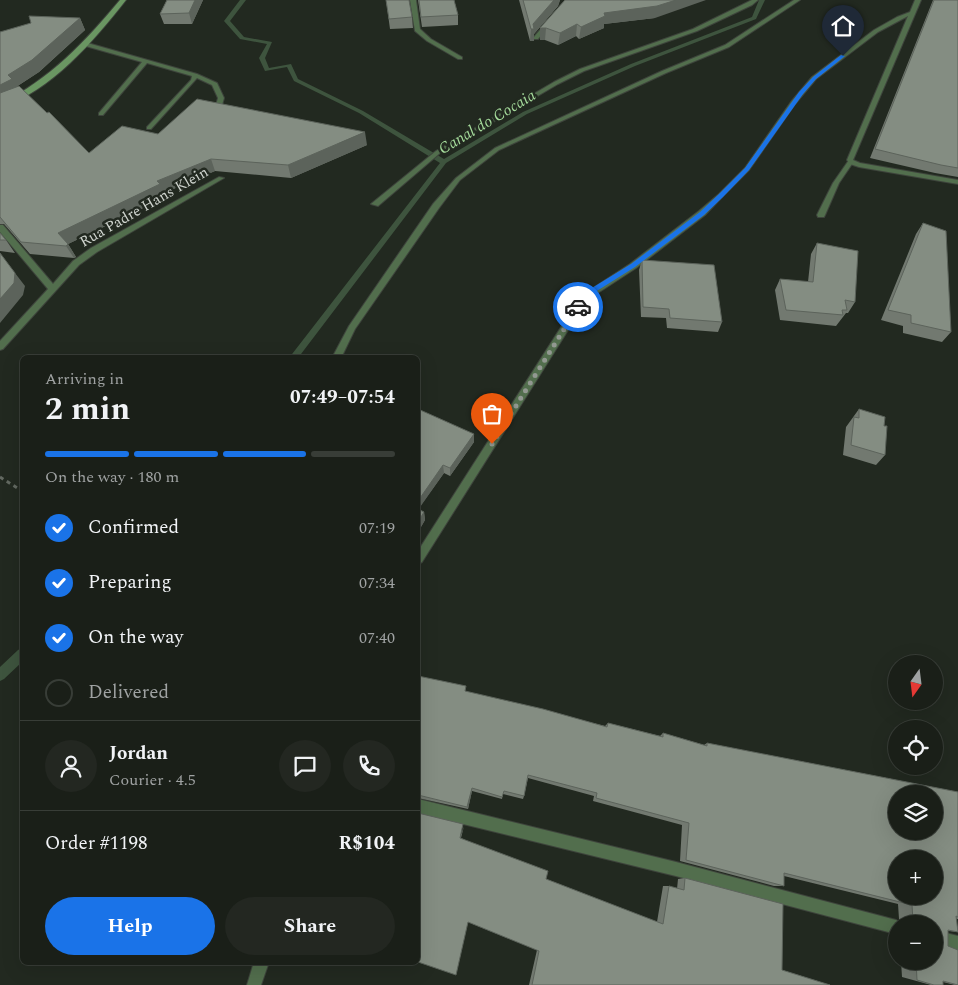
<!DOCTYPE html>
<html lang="en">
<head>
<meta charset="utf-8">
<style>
	:root { --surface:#1a1f18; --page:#232721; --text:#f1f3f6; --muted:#9fa2a2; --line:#383d37; --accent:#1a73e8 }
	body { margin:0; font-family:Spectral,serif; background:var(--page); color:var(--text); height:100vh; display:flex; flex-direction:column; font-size:19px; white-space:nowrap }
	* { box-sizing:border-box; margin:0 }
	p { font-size:16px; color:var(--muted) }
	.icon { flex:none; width:28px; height:28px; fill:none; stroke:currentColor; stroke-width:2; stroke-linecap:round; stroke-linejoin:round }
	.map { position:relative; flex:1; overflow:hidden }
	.details { position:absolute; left:20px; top:355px; width:400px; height:610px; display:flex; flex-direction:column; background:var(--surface); border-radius:8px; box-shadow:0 5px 20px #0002,0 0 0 1px var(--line) }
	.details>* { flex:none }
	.needle { width:32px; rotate:194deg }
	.fabs { position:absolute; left:888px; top:655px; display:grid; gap:10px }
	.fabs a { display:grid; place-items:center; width:55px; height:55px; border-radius:50%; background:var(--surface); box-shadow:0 5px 20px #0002,0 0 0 1px var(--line); font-size:25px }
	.pin { position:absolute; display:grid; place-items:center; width:42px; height:42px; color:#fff; margin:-51px -21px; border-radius:50% 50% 50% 0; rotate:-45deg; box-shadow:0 0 5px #0007 }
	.pin .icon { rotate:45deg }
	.courier { position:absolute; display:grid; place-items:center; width:50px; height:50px; margin:-25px; border:4px solid #1a73e8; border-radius:50%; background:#fff; color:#222; box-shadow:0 1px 6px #0007 }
	.overview em { font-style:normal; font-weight:700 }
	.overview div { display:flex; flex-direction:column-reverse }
	.overview { display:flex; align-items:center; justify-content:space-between; height:85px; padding:0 25px }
	h1 { font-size:32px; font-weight:700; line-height:38px }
	.bar { display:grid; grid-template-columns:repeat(4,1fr); gap:8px 5px; align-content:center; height:60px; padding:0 25px }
	.bar i { height:6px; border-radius:4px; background:var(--line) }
	.bar .active { background:var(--accent) }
	.bar p { grid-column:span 4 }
	.line { display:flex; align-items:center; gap:12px; padding:0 25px; border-top:1px solid var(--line) }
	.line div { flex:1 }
	.round { display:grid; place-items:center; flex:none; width:52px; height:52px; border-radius:26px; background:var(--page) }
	ol { padding:0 25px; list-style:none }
	li { display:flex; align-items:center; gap:15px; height:55px }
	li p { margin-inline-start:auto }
	li .icon { padding:5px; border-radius:50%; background:var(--accent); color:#fff; stroke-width:4 }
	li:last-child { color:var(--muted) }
	li i { width:28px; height:28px; border:2px solid var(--line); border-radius:50% }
	.button { display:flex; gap:10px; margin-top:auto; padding:10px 25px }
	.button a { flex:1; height:58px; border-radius:30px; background:var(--accent); color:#fff; font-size:20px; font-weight:700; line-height:58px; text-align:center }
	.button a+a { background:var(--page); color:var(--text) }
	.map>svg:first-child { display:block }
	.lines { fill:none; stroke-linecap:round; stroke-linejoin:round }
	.stream { fill:#3e543e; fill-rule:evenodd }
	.service-casing { stroke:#3e443c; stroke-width:2 }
	.minor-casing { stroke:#3e443c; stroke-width:2 }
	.secondary-casing { stroke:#3e443c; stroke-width:2 }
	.path { stroke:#636961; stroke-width:3; stroke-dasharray:4 4; stroke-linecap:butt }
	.service { fill:#526e4d; fill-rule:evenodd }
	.minor { fill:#526e4d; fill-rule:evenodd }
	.secondary { fill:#6a9662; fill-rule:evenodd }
	.wall { fill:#727970 }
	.shaded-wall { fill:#5c635b }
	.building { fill:#848d82; stroke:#5c635b; fill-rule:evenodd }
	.route { fill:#1a73e8 }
	.done { stroke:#929891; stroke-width:5; stroke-dasharray:0 9 }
	.labels { text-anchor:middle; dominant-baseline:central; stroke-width:5; stroke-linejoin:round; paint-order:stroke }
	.far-street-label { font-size:15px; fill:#cfd4ce; stroke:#222920 }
	.far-water-label { font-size:16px; font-style:italic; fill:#a5db9b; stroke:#222920 }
</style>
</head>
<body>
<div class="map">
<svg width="958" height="985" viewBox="0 0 958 985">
	<rect width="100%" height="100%" fill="#222920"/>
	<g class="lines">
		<path class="stream" d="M 240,0 L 246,0 L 230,21 L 244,37 L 272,42 L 265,58 L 269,68 L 291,64 L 298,79 L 363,111 L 444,159 L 523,112 L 631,64 L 752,17 L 759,0 L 765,0 L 756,19 L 635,66 L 527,114 L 446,163 L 298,358 L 289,358 L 440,163 L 359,113 L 294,81 L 287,67 L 265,71 L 259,58 L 267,44 L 240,39 L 224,21 Z
			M 22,648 L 22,662 L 4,679 L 0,681 L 0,667 L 18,650 Z"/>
		<defs>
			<path id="service" d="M 410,0 L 416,0 L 420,29 L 431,39 L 462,57 L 462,59 L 458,59 L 427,41 L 415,31 Z
				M 545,24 L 550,25 L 538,39 L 534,39 L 534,37 Z
				M 84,42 L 197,74 L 217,83 L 224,98 L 222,105 L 219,107 L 216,105 L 218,98 L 212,85 L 197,78 L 151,129 L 147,129 L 147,127 L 191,80 L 192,76 L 147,63 L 103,115 L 99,115 L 99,113 L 142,62 L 82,45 L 82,43 Z
				M 849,160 L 854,161 L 839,183 L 825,215 L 824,217 L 818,217 L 817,215 L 833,183 Z
				M 418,799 L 676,862 L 896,920 L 902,924 L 896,924 L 896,934 L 676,876 L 418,813 Z
				M 934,930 L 958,936 L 958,950 L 934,944 Z"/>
			<path id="minor" d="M 752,0 L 758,0 L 752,5 L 697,31 L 584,71 L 558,84 L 440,153 L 378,206 L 371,204 L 436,151 L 554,82 L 580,69 L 693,29 Z
				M 794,0 L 800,0 L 729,47 L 666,73 L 499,150 L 460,180 L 439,208 L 355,329 L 341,358 L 332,358 L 349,326 L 433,204 L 456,178 L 495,148 L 662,71 L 725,45 Z
				M 915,0 L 921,0 L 853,160 L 860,163 L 958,180 L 958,184 L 859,167 L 850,164 L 847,160 L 908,16 L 878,32 L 816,79 L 795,104 L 749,170 L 723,196 L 705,215 L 636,268 L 587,300 L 422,562 L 418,564 L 418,551 L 581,296 L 630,264 L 699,211 L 719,194 L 745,168 L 791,102 L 812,77 L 874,30 L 897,17 L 910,12 Z
				M 219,177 L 224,178 L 97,252 L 79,265 L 3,349 L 0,350 L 0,341 L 48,289 L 0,232 L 0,225 L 3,225 L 53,284 L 73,261 L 91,248 Z
				M 254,962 L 269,962 L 261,985 L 247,985 Z"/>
			<path id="secondary" d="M 120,0 L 126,0 C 93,42 52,90 0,108 L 0,104 C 50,79 85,42 120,0 Z"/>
		</defs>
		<use href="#service" class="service-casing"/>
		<use href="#minor" class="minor-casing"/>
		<use href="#secondary" class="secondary-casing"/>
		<path class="path" d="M 0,477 L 22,491"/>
		<use href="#service" class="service"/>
		<use href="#minor" class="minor"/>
		<use href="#secondary" class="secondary"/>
	</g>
	<path class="wall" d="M 167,0 L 203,0 L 192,24 L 164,24 L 160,14 Z
		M 386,0 L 412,17 L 413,28 L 390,29 Z
		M 418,0 L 454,0 L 458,15 L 458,25 L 422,27 Z
		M 519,0 L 560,0 L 558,6 L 534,34 L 534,41 L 530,41 Z
		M 565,0 L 655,18 L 604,24 L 604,28 L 579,39 L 576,36 L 558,45 L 545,40 L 540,40 L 540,28 Z
		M 933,0 L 958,0 L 958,177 L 935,173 L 870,158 Z
		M 80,18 L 85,30 L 39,72 L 16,87 L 89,153 L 158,134 L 367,145 L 291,178 L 215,171 L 164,193 L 166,197 L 68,244 L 76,257 L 74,258 L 30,254 L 4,224 L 0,224 L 0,32 Z
		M 923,223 L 951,332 L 942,342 L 903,333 L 903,326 L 881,320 L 916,234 Z
		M 0,233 L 6,240 L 15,253 L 0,251 Z
		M 817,243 L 855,302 L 848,313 L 846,313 L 836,326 L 780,320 L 775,290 L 780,279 L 808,282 L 811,254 Z
		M 642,260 L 722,322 L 718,332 L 667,328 L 666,318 L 641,317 L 639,270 Z
		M 418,409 L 474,442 L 450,476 L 444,473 L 418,509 L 424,512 L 425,520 L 418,532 Z
		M 859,409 L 884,426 L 885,455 L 876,465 L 843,455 L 846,427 Z
		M 418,676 L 467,692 L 605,726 L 608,723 L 660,736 L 663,733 L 704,745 L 707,743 L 958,792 L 958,919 L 956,919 L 958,932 L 948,931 L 948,946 L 958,985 L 955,985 L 943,982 L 943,985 L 931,985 L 902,977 L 901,961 L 934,961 L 934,924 L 904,924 L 899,919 L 898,904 L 784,876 L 784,886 L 774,886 L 680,861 L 682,825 L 593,801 L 594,796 L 528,778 L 524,796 L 523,799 L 503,794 L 502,799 L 472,791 L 468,809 L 418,798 Z
		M 464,826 L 461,838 L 546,879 L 657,922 L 663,886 L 669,886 L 677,889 L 678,879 L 685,878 L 782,970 L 830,985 L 529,985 L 537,950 L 468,922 L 418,962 Z"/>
	<path class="shaded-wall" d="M 195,0 L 203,0 L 192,24 L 189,13 Z
		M 554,0 L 560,0 L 558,6 L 534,34 L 534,41 L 530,41 L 531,29 L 533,24 Z
		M 676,0 L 706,0 L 655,18 L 604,24 L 604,28 L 579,39 L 581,27 L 604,13 Z
		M 80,18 L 85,30 L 39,72 L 16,87 L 0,102 L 0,85 L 8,75 Z
		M 577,24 L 576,36 L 558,45 L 560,33 Z
		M 540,28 L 546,28 L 545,40 L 540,40 Z
		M 365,132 L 367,145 L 291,178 L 288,165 Z
		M 211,159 L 215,171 L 164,193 L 166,197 L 66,245 L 58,233 L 157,181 Z
		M 68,244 L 76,257 L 74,258 L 66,246 Z
		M 15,273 L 25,286 L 23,295 L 0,323 L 0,299 Z
		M 474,434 L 474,442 L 450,476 L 450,468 Z
		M 443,465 L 444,473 L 418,510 L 418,501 Z
		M 424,512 L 425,520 L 418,532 L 418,522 Z
		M 472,788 L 472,791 L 468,809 L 467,807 Z"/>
	<path class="building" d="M 167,0 L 195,0 L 189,13 L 160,14 Z
		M 386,0 L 409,0 L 412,17 L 389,19 Z
		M 419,0 L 454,0 L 458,15 L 421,17 Z
		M 523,0 L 554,0 L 533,24 L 534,29 L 531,29 Z
		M 565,0 L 676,0 L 657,6 L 604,13 L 605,16 L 581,27 L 577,24 L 560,33 L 546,28 L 540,28 Z
		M 934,0 L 958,0 L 958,168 L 941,165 L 875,149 Z
		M 29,16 L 80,18 L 32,60 L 8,75 L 12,79 L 0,85 L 0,32 L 31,23 Z
		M 19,86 L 47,113 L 49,112 L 89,153 L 122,126 L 158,134 L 197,99 L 365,132 L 288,165 L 211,159 L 157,181 L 160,184 L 58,233 L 68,244 L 66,246 L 21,242 L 0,217 L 0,93 Z
		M 923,223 L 946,231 L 951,332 L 911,323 L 911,315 L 888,310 Z
		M 0,233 L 6,240 L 0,240 Z
		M 817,243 L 858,251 L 855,302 L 845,300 L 847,310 L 842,310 L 843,315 L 786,310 L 780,279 L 813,282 Z
		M 0,253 L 15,273 L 14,283 L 0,299 Z
		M 642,260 L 714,265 L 722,322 L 670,318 L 669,309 L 643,307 Z
		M 418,409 L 474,434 L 450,468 L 443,465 L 418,501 Z
		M 859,409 L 885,417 L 884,426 L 887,426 L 885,455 L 851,445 L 854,417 L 859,418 Z
		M 418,509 L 424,512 L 418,522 Z
		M 418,676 L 466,686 L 465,691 L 543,709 L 607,727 L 608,723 L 663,737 L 663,733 L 707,746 L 707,743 L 958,792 L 958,917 L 956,916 L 958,932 L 948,930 L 948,946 L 958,950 L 958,985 L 943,981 L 943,985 L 934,985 L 917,980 L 916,961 L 934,961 L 934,924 L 917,924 L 913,921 L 912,905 L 784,873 L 784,886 L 686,860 L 689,823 L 596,798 L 597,793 L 528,775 L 524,796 L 504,791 L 502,797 L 472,788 L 467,807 L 418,795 ZM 896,794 L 934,794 L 934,831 L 896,831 ZM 896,859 L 934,859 L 934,896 L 896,896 Z
		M 418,813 L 463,824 L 460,838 L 548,871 L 546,879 L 663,924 L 669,886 L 684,890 L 685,878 L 783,904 L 782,970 L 830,985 L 532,985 L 539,951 L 468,922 L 456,975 L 418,962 Z"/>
	<path class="route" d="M 841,55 L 845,56 L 816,79 L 803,94 L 749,170 L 723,197 L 704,215 L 635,267 L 592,294 L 580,308 L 575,308 L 575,305 L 587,291 L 631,264 L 700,212 L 719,194 L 745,168 L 799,92 L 813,77 Z"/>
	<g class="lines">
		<path class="done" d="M 492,444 L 578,307"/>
	</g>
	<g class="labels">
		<g class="far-street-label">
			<text transform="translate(144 207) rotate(-30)">Rua Padre Hans Klein</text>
		</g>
		<g class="far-water-label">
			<text transform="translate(487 122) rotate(-31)">Canal do Cocaia</text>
		</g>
	</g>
</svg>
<div class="fabs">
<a><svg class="needle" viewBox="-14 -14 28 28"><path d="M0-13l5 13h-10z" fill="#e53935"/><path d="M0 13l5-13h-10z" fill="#9fa2a2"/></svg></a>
<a><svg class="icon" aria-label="locate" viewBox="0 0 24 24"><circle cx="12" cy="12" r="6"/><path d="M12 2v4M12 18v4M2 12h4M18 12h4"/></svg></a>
<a><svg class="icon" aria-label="layers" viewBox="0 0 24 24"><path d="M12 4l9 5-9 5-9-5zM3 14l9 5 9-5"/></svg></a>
<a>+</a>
<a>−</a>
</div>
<div class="pin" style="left:492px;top:444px;background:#ea580c"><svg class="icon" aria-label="bag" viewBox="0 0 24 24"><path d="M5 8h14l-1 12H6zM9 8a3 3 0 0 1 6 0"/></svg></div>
<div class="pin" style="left:843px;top:56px;background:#1f2937"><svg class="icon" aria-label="home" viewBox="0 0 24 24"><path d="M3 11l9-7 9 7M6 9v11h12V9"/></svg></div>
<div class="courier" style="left:578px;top:307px"><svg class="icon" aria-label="car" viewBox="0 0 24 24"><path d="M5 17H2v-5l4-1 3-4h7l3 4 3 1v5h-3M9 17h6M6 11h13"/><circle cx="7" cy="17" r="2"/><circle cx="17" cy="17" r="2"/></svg></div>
<section class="details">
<div class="overview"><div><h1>2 min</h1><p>Arriving in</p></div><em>07:49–07:54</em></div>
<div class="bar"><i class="active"></i><i class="active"></i><i class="active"></i><i></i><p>On the way · 180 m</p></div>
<ol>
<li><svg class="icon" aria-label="check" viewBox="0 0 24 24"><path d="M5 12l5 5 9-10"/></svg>Confirmed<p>07:19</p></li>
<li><svg class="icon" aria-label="check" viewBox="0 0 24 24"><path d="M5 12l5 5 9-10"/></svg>Preparing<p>07:34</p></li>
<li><svg class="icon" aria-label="check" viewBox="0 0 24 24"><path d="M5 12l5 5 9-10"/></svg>On the way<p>07:40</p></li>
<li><i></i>Delivered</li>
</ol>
<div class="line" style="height:90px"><a class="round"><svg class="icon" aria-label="person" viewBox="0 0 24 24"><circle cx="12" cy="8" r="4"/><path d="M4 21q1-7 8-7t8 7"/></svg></a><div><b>Jordan</b><p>Courier · 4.5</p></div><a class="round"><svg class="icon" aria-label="chat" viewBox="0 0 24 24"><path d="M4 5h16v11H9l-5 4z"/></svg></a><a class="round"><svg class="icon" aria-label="phone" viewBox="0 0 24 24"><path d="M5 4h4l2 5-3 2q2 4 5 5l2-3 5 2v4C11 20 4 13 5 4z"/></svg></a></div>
<div class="line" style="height:65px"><div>Order #1198</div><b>R$104</b></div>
<div class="button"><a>Help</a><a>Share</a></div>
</section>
</div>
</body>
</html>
